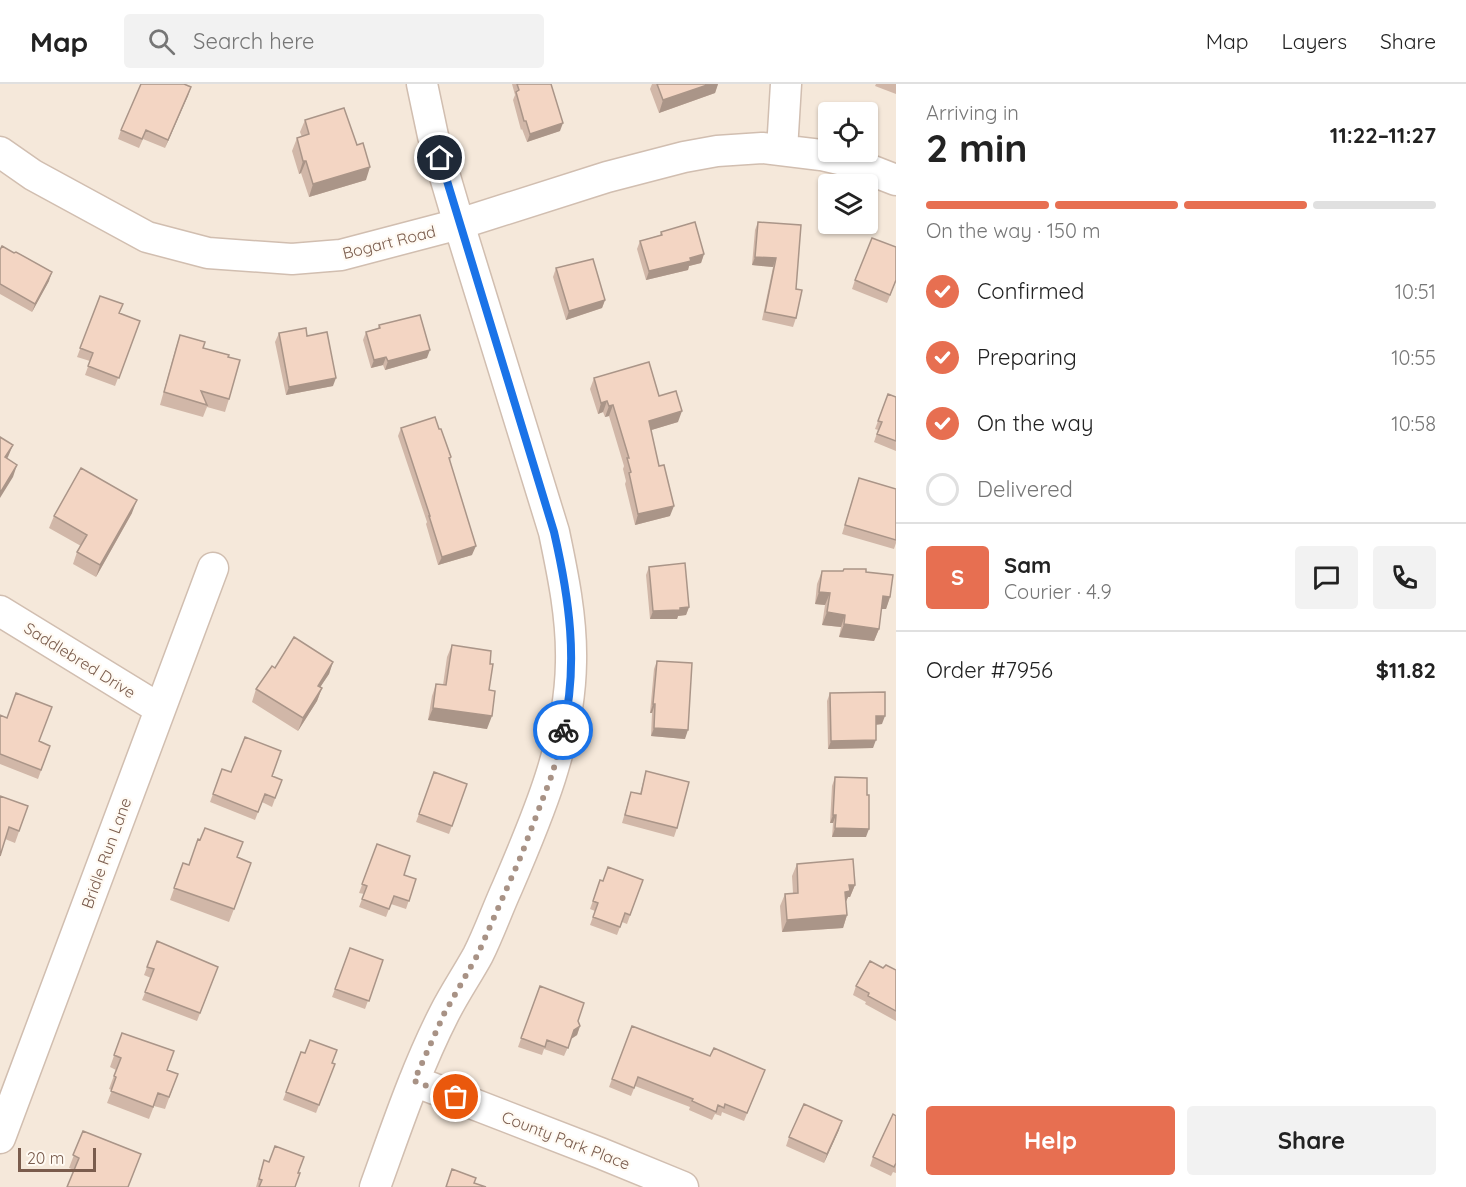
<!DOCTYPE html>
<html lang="en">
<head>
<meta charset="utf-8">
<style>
	:root { --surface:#fff; --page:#f2f2f2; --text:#222; --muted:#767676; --line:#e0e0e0; --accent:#e76f51 }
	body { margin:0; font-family:Quicksand,sans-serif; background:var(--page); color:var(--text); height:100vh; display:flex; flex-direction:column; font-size:22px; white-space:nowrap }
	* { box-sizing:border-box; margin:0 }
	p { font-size:20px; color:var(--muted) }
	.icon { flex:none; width:33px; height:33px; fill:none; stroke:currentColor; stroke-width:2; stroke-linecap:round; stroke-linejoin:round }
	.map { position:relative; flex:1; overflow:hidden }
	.side { display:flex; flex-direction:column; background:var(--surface); width:570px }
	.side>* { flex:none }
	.controls { position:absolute; left:818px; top:18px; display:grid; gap:12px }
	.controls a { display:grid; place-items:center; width:60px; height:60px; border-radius:6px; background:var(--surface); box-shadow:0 2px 4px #0004; font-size:30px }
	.scale { position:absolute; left:18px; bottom:15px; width:78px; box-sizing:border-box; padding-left:6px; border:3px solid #7a5c4d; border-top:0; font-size:16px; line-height:21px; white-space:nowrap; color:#7a5c4d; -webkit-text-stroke:4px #fffaf3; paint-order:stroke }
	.pin { position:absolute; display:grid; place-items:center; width:51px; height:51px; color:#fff; margin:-26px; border:3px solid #fff; border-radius:50%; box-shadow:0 2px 6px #0007 }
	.courier { position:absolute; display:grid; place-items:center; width:60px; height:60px; margin:-30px; border:4px solid #1a73e8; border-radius:50%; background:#fff; color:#222; box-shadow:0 2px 8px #0007 }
	.headline em { font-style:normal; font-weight:800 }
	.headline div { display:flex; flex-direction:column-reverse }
	.headline { display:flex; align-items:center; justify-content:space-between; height:102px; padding:0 30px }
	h1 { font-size:39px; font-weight:800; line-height:45px }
	.bar { display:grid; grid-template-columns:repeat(4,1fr); gap:9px 6px; align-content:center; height:72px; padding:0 30px }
	.bar i { height:8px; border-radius:4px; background:var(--line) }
	.bar .active { background:var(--accent) }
	.bar p { grid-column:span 4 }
	.line { display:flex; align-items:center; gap:15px; padding:0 30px; border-top:2px solid var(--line) }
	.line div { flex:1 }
	.round { display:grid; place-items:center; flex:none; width:63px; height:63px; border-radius:6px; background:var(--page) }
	ol { padding:0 30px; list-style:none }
	li { display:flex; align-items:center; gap:18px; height:66px }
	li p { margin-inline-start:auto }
	li .icon { padding:6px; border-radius:50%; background:var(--accent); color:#fff; stroke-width:4 }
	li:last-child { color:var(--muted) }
	li i { width:33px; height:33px; border:3px solid var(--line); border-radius:50% }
	.button { display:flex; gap:12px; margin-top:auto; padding:12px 30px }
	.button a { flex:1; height:69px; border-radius:6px; background:var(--accent); color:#fff; font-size:24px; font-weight:800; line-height:69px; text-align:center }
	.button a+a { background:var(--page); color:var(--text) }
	header { display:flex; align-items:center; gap:36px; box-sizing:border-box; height:84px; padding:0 30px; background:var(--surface); border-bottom:2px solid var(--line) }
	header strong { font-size:28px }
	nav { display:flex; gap:33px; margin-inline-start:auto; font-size:21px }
	.search { width:420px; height:54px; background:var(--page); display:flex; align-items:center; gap:15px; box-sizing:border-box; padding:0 21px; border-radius:6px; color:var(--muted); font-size:22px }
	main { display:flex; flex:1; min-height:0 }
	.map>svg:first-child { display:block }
	.residential { fill:#f5e8da; fill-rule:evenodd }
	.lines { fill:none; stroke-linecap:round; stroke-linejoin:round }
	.minor-casing { stroke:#d1beb0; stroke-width:33 }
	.minor { stroke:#fff; stroke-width:30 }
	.wall { fill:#d1b7a8 }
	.shaded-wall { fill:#aa9588 }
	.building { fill:#f3d5c3; stroke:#aa9588; stroke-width:1.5 }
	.done { stroke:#a89285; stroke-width:6; stroke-dasharray:0 10.8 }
	.route { stroke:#1a73e8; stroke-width:8 }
	.labels { text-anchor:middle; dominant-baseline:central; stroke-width:4.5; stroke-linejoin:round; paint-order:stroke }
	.street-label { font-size:16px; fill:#7a5c4d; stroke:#fffaf3 }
</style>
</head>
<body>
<header>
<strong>Map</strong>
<div class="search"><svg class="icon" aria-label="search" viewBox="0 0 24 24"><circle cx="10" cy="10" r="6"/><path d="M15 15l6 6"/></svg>Search here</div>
<nav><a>Map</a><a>Layers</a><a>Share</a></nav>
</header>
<main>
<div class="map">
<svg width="896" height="1103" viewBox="0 0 896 1103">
	<rect width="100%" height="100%" fill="#fdf6ec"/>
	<path class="residential" d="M 0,0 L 896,0 L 896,1103 L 0,1103 ZM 828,28 L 867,28 L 867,68 L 828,68 ZM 828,100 L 867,100 L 867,140 L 828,140 Z"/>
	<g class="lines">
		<defs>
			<path id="minor" d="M 782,66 L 786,0
				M 0,68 L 33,91 L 147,153 L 208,169 L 292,175 L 341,171 L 459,140 L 607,93 L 684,73 L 717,67 L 762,64 L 821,71 L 847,77 L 896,96
				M 0,527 L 160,625
				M 414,997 L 600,1069 L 683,1103
				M 0,1054 L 213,484
				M 375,1103 C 396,1045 416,985 444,930 C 454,910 467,891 478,871 C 489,849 497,826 507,804 C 538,732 570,657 571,578 C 572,534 563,491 554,448 L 459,140 L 433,52 L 422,0"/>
		</defs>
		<use href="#minor" class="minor-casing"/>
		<use href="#minor" class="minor"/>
	</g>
	<path class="wall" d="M 512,0 L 551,0 L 560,47 L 527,58 L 522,45 L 521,46 L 513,16 L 515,11 Z
		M 652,0 L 718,0 L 715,9 L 659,29 L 650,5 Z
		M 876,0 L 896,0 L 896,10 L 875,2 Z
		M 191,3 L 165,64 L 143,55 L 139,64 L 118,55 L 121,46 Z
		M 305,36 L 366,96 L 309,113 L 301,89 L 299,90 L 292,67 L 297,54 L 302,53 L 300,48 Z
		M 758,138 L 796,205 L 796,234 L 793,243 L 762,236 L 773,183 L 752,181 L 755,146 Z
		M 661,148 L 704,170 L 701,179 L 689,182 L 688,186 L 646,196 L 637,165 L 640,157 L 660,151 Z
		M 0,166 L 49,197 L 32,228 L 0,210 Z
		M 556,184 L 605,216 L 602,224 L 566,236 L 553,193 Z
		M 855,196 L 896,197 L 887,219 L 852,205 Z
		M 100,212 L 119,229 L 140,237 L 115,302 L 85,291 L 90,277 L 77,273 Z
		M 379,241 L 427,274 L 385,286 L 383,281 L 371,284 L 363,256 L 366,248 L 378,244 Z
		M 279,249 L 307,252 L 333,302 L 286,311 L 275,258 Z
		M 180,251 L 203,264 L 228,273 L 229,315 L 225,328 L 207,323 L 203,333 L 160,321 L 176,263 Z
		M 594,294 L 659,312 L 678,338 L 651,346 L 670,432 L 635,441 L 625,400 L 626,397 L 623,385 L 624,382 L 609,332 L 605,333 L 603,328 L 598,330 L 590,305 Z
		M 888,310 L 896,313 L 896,367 L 874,358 L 878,346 L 875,345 Z
		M 401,344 L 439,345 L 451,373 L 450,377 L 472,471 L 438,481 L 426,440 L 427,438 L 398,352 Z
		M 859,394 L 896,405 L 896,459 L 894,465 L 842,450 Z
		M 132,429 L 96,493 L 73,480 L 77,468 L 81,462 L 49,444 L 54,432 Z
		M 649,483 L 689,523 L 686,531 L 678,532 L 677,535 L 650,535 L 646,491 Z
		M 822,487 L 866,488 L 890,513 L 886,525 L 881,525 L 879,545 L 874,557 L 839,553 L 841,543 L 822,541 L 825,521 L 815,520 L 817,500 Z
		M 452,561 L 490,580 L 489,606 L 487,645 L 428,636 L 432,612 L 436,600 L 443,601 L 447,573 Z
		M 657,577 L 685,655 L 651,652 L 652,629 L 650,629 L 654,585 Z
		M 333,578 L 329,590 L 320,603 L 322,604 L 317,617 L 298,647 L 252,618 L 256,605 L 275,584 Z
		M 830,609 L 882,640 L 876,641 L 873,664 L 828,665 L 827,617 Z
		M 0,631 L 39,657 L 50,662 L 38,695 L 0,680 Z
		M 222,685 L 231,688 L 272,692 L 282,696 L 272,723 L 262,718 L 255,736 L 210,718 Z
		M 646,687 L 677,744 L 674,753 L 622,739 L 631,708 L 640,710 Z
		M 434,688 L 467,700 L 449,750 L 416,738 Z
		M 835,693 L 867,711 L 866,753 L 832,753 L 833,739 L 830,739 L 832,702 Z
		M 0,712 L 28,722 L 15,759 L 5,755 Z
		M 377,760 L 404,791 L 416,795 L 406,825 L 391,820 L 386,833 L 359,823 L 364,810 L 359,809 Z
		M 237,773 L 234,825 L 229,838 L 170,816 L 183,779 L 189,781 Z
		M 797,780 L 855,801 L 850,813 L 848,813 L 846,817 L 847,831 L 843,844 L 782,848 L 780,822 L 785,810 L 793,809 L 792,792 Z
		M 600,796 L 643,796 L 627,840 L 622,838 L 617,851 L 590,841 L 595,827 L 590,825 Z
		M 157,857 L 218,883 L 197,937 L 142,916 L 151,894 L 144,891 Z
		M 350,864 L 383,876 L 365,925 L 332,913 Z
		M 883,884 L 896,886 L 896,937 L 865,920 L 866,918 L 853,911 L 856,902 Z
		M 540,902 L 578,937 L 580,942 L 577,951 L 571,955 L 564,972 L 544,965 L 542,971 L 518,963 Z
		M 122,949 L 167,986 L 178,990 L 165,1025 L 154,1022 L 149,1035 L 107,1019 L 112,1006 L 109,1005 L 116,986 L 110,983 Z
		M 301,968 L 335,980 L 316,1029 L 283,1016 Z
		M 710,972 L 765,986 L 744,1037 L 722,1028 L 721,1032 L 715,1030 L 712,1036 L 689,1026 L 690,1023 L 635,1002 L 631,1012 L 609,1003 L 612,995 Z
		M 896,1032 L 896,1089 L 893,1088 L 891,1092 L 870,1082 L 873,1073 Z
		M 839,1046 L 824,1079 L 786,1062 L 789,1053 Z
		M 83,1047 L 141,1070 L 74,1086 L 69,1084 Z
		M 264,1076 L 298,1089 L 295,1103 L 256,1103 Z"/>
	<path class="shaded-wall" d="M 710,0 L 718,0 L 715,9 L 659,29 L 663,16 Z
		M 191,3 L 188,12 L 165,64 L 168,56 Z
		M 563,39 L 560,47 L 527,58 L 530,50 Z
		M 303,77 L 306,77 L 301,89 L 299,90 Z
		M 370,83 L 366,96 L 309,113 L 313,100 Z
		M 704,170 L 701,179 L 689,182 L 688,186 L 646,196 L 649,187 Z
		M 755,173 L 776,174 L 773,183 L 752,181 Z
		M 52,188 L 49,197 L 32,228 L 35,220 Z
		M 605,216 L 602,224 L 566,236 L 569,227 Z
		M 430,266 L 427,274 L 385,286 L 388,277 Z
		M 386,273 L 383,281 L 371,284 L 374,276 Z
		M 336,294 L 333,302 L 286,311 L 289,303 Z
		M 607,317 L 603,328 L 598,330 L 601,319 Z
		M 613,321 L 609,332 L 605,333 L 609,322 Z
		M 682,327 L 678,338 L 645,348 L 649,337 Z
		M 13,361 L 8,373 L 0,386 L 5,373 Z
		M 17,381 L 13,393 L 0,414 L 0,409 Z
		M 137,416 L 132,429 L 96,493 L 100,481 Z
		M 674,422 L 670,432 L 635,441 L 638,430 Z
		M 476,462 L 472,471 L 438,481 L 442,473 Z
		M 819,508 L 830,509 L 825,521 L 815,520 Z
		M 883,512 L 890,513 L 886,525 L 879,525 Z
		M 689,523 L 686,531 L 678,532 L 677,535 L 650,535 L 653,527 Z
		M 827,528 L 845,531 L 841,543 L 822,541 Z
		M 844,540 L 879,545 L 874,557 L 839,553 Z
		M 333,578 L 329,590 L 313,614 L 318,602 Z
		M 322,604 L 317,617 L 298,647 L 303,634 Z
		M 653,620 L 655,620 L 652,629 L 650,629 Z
		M 433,624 L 492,632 L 487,645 L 428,636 Z
		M 876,632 L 885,632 L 882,640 L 872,641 Z
		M 654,644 L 688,646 L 685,655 L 651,652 Z
		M 876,656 L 873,664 L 828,665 L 831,657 Z
		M 833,731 L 836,731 L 833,739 L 830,739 Z
		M 835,744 L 869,745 L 866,753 L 832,753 Z
		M 849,801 L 855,801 L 850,813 L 848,813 L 845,820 L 845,808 Z
		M 847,831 L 843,844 L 782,848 L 787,836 Z
		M 580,942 L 577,951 L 571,955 L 564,972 L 574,946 Z
		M 842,1037 L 839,1046 L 824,1079 L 827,1070 Z"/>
	<path class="building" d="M 141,0 L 184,0 L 191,3 L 168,56 L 146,46 L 142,55 L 121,46 Z
		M 517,0 L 551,0 L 563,39 L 530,50 L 526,37 L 524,37 L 516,8 L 519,6 Z
		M 657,0 L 710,0 L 663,16 Z
		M 344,24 L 357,61 L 363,59 L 370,83 L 313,100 L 306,77 L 303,77 L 297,54 L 309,50 L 305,36 Z
		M 695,138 L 704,170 L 690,174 L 691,177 L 649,187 L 640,157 L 662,151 L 661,148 Z
		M 758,138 L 801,141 L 796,205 L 802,206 L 796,234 L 765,228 L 776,174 L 755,173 Z
		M 872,154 L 896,163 L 896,196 L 890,211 L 855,196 Z
		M 2,162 L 14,169 L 16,168 L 52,188 L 35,220 L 0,200 L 0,166 Z
		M 593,175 L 605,216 L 569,227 L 556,184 Z
		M 100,212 L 123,220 L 119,229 L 140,237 L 119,294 L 88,282 L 93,269 L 80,264 Z
		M 420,231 L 430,266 L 388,277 L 386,273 L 374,276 L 366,248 L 380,244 L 379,241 Z
		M 306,244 L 307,252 L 327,248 L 336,294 L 289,303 L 279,249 Z
		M 180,251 L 205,258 L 203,264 L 229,271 L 228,273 L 240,276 L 229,315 L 201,307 L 207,321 L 164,308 Z
		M 649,278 L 659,312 L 676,307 L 682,327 L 649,337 L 659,382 L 664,381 L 674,422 L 638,430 L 629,389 L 631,388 L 627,374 L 629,374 L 613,321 L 609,322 L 607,317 L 601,319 L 594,294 Z
		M 888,310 L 896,313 L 896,357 L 877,350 L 882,338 L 878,337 Z
		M 435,333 L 439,345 L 441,345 L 451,373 L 449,374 L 476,462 L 442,473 L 429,432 L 430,432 L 401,344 Z
		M 0,353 L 13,361 L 5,373 L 17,381 L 0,409 Z
		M 81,384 L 137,416 L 100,481 L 77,468 L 87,451 L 54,432 Z
		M 859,394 L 896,405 L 896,456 L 845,441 Z
		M 685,479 L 689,523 L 680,524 L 680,526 L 653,527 L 649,483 Z
		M 844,485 L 866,485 L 866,488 L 893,491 L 890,513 L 883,512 L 879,545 L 844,540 L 845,531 L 827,528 L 830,509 L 819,508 L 822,487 L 843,487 Z
		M 294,553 L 333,578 L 318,602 L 322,604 L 303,634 L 256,605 L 272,582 L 275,584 Z
		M 452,561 L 491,567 L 490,580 L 493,580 L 489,606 L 495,607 L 492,632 L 433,624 L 436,600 L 446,601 Z
		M 657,577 L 692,579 L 688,646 L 654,644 L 655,620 L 653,620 Z
		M 885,608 L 885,632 L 876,632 L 876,656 L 831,657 L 830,609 Z
		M 16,609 L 52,623 L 39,657 L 50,662 L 41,686 L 0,670 L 0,631 L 7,634 Z
		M 245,653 L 281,667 L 272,692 L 282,696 L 275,714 L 265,710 L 258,728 L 213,710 L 222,685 L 231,688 Z
		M 646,687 L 689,698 L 677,744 L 625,731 L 631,708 L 641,710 Z
		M 434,688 L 467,700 L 452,742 L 419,730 Z
		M 835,693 L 867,694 L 867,711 L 869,711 L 869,745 L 835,744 L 836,731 L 833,731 Z
		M 0,712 L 28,722 L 19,747 L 9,743 L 0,772 Z
		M 205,744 L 243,758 L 237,773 L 251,779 L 234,825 L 174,804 L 183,779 L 189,781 L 198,755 L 200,756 Z
		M 377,760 L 410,772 L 404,791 L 416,795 L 409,817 L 394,812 L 389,825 L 362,815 L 367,802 L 362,800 Z
		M 853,775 L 855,801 L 849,801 L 850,807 L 845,808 L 847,831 L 787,836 L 785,810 L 798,809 L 797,780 Z
		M 608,783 L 643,796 L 630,831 L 625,829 L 620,843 L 593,833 L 598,819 L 593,817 L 600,796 L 603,797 Z
		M 157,857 L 218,883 L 200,929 L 145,908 L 154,885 L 147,883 Z
		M 350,864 L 383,876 L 369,917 L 335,905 Z
		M 870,877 L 883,884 L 886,881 L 896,886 L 896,927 L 868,912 L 869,909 L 856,902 Z
		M 540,902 L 584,919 L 578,937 L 580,942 L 574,946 L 568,964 L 547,956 L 545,963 L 521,954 Z
		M 632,942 L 710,972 L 714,964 L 765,986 L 747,1029 L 725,1020 L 724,1024 L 718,1021 L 716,1028 L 692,1017 L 693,1015 L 638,993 L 634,1004 L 612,995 Z
		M 122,949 L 174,967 L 167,986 L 178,990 L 169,1013 L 158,1009 L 153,1023 L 111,1007 L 116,993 L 114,992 L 121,974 L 114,971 Z
		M 310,956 L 337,966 L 332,979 L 335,980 L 319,1021 L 286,1008 L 301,968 L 305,969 Z
		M 804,1020 L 842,1037 L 827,1070 L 789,1053 Z
		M 893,1030 L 896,1032 L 896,1079 L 894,1083 L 873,1073 Z
		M 83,1047 L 141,1070 L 128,1103 L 67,1103 L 79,1074 L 73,1071 Z
		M 275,1062 L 304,1073 L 298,1089 L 300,1089 L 295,1103 L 259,1103 L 262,1096 L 259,1095 L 264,1076 L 269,1078 Z
		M 452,1085 L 476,1094 L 474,1099 L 486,1103 L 446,1103 Z"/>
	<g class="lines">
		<path class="done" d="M 456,1013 L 414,997 L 444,930 L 478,870 L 521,772 L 553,688 L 563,646"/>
		<path class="route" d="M 440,74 L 554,448 C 569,513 579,580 563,646"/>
	</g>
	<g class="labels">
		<g class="street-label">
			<text transform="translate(389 158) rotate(-14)">Bogart Road</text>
			<text transform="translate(80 576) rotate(32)">Saddlebred Drive</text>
			<text transform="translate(106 769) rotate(-70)">Bridle Run Lane</text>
			<text transform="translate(566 1056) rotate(21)">County Park Place</text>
		</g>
	</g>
</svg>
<div class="controls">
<a><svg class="icon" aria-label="locate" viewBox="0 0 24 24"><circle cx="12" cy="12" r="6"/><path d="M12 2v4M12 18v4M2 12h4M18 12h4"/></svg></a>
<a><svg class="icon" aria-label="layers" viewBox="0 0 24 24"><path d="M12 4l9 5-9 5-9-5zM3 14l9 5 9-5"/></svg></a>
</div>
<div class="scale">20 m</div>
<div class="pin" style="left:456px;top:1013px;background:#ea580c"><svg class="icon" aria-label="bag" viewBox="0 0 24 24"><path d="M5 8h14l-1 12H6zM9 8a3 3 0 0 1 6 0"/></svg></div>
<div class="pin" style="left:440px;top:74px;background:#1f2937"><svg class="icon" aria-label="home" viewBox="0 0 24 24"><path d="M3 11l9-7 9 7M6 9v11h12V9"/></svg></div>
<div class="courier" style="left:563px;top:646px"><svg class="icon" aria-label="bike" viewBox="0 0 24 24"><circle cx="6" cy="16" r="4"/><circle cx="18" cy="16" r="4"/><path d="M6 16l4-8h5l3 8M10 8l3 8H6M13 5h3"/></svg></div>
</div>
<section class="side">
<div class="headline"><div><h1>2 min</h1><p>Arriving in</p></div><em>11:22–11:27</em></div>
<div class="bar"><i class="active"></i><i class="active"></i><i class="active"></i><i></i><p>On the way · 150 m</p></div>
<ol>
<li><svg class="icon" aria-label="check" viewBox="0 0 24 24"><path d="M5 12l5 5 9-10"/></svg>Confirmed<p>10:51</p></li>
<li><svg class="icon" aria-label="check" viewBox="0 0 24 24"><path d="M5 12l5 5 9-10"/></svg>Preparing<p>10:55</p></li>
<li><svg class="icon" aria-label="check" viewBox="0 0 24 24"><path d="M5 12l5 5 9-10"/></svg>On the way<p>10:58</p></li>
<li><i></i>Delivered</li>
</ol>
<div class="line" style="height:108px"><b class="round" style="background:var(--accent);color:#fff">S</b><div><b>Sam</b><p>Courier · 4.9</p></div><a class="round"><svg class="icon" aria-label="chat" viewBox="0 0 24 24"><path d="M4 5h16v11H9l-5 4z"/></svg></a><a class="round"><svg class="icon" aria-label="phone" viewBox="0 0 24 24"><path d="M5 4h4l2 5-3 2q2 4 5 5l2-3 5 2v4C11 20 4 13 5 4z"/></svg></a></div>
<div class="line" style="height:78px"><div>Order #7956</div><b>$11.82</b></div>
<div class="button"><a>Help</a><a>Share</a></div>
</section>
</main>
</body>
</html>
